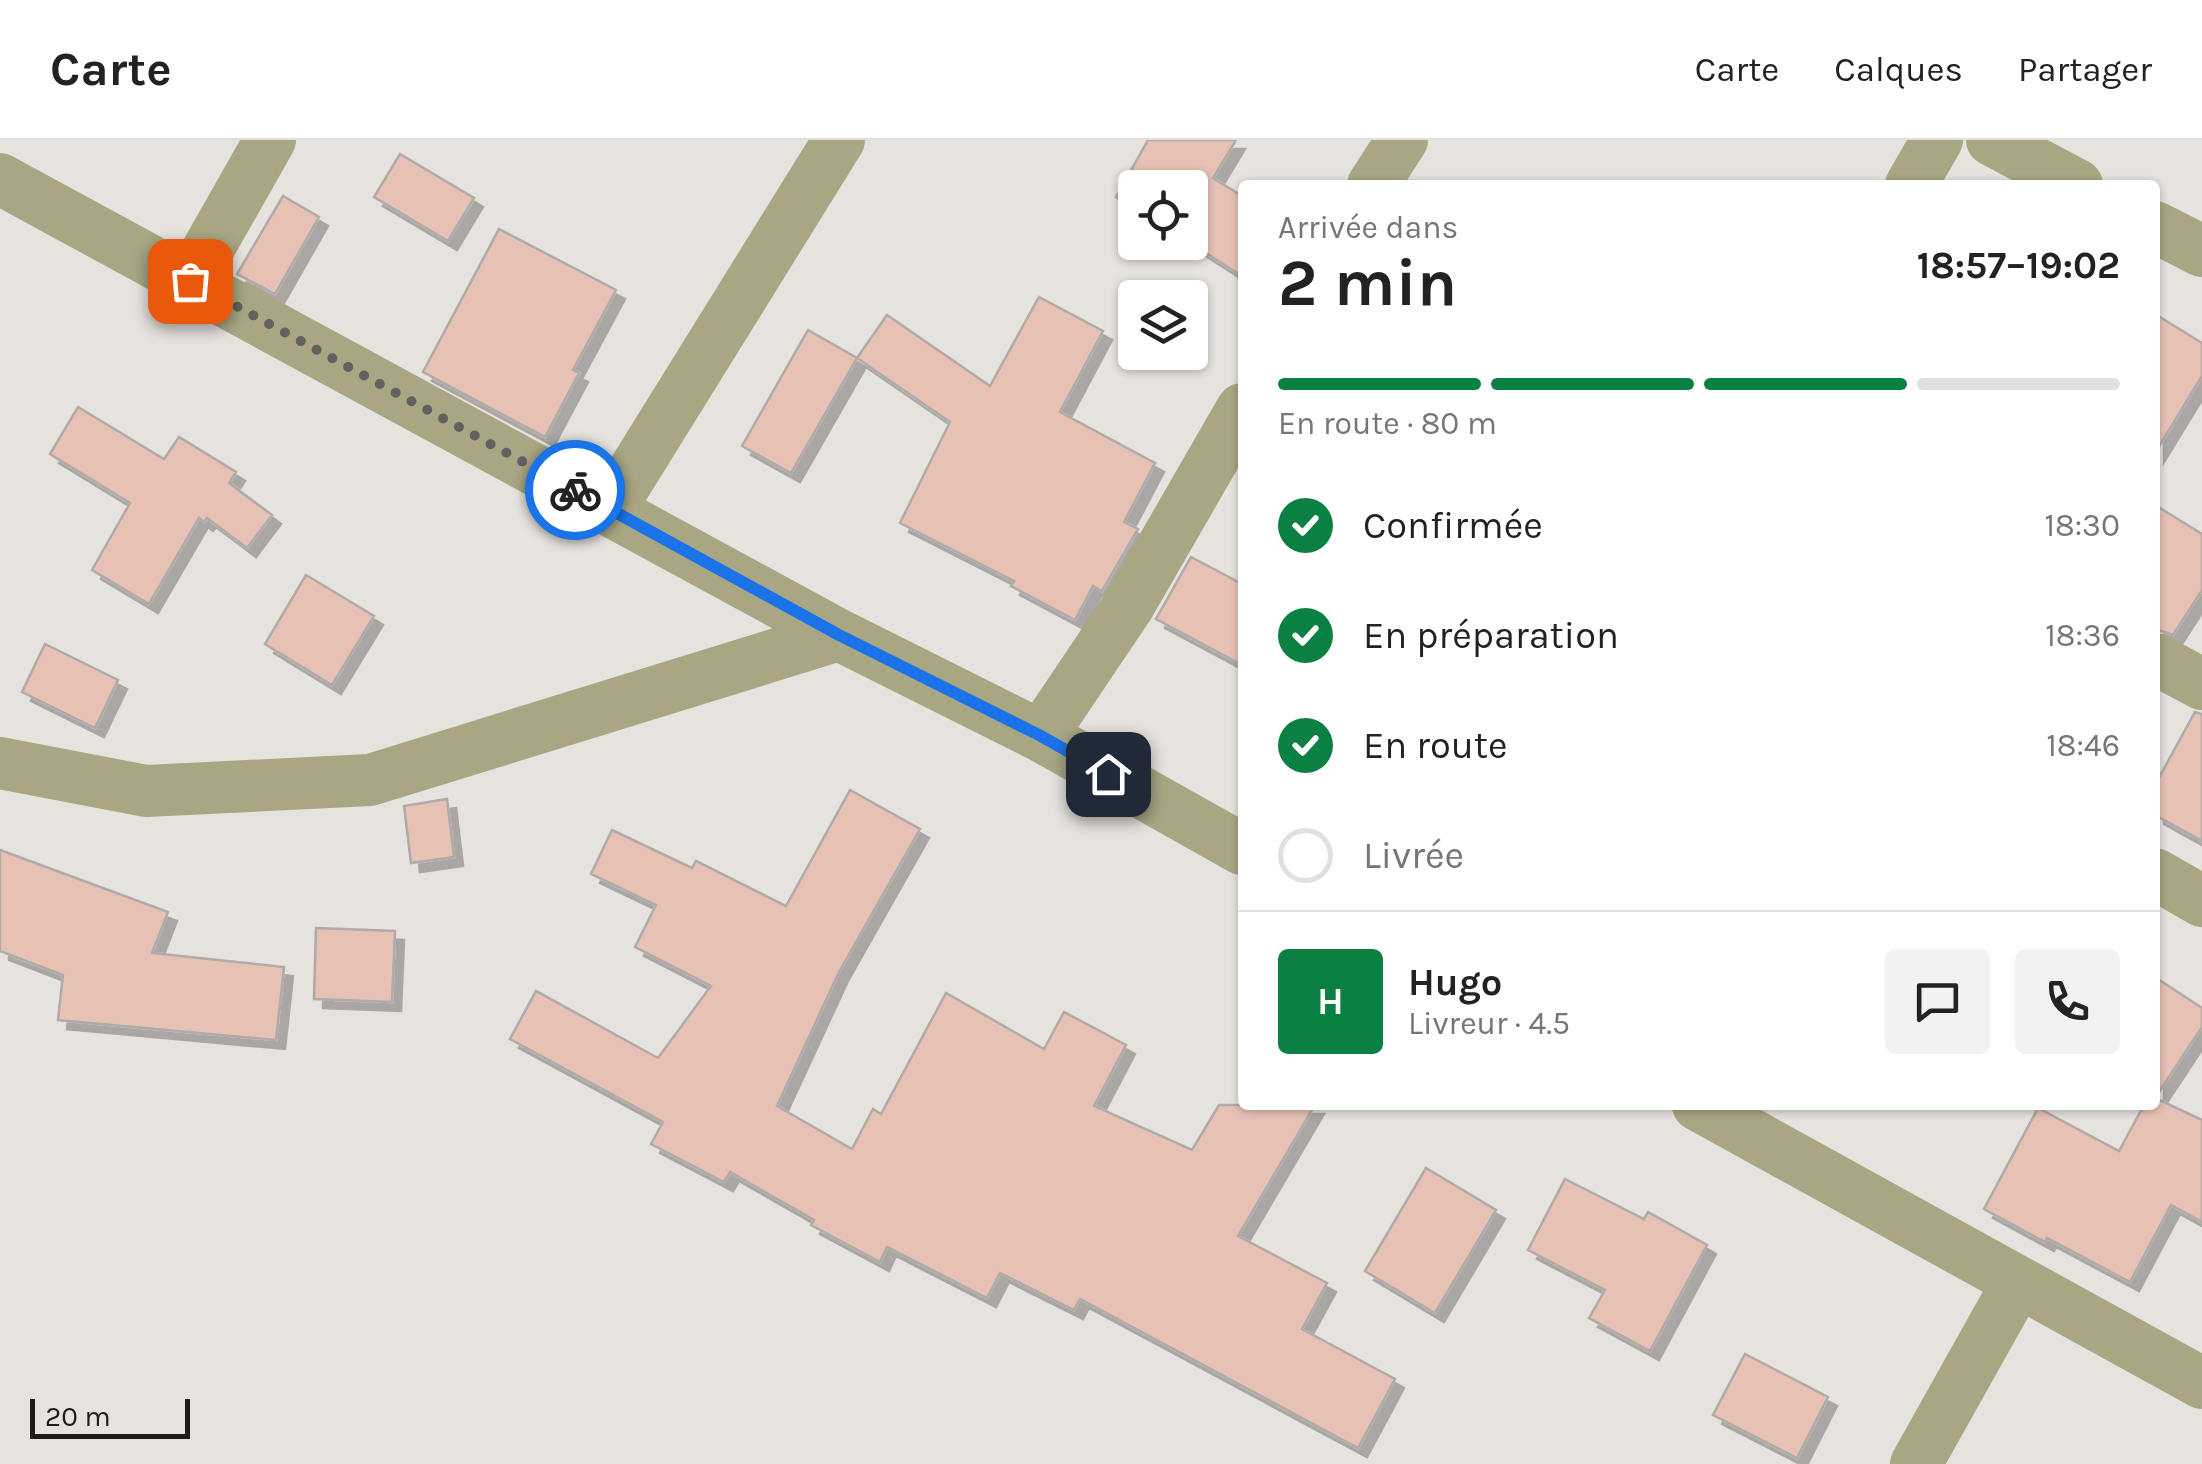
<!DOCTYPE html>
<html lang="fr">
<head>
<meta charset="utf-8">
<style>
	:root { --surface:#fff; --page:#f2f2f2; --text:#222; --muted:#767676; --line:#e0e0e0; --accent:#0b8043 }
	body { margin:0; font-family:Karla,sans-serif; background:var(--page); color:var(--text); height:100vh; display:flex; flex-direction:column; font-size:38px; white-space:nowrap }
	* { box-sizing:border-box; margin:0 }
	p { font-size:32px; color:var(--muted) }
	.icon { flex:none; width:55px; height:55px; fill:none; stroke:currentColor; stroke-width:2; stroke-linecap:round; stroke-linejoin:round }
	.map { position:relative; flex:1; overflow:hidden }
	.drawer { position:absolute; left:1238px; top:40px; width:922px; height:930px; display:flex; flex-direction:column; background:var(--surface); border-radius:10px; box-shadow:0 2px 8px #0004 }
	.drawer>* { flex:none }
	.tools { position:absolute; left:1118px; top:30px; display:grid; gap:20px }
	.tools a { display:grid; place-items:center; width:90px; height:90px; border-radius:10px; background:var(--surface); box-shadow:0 2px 8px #0004; font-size:50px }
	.scale { position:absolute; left:30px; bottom:25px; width:160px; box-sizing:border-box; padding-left:10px; border:5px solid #1d1c1b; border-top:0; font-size:28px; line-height:35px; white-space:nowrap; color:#1d1c1b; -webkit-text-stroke:8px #e6e2de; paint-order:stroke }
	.pin { position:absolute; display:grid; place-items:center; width:85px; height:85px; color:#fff; margin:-42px; border-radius:20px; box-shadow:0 5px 15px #0006 }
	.courier { position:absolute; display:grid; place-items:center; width:100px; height:100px; margin:-50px; border:8px solid #1a73e8; border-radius:50%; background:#fff; color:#222; box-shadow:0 2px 12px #0007 }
	.summary em { font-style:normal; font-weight:700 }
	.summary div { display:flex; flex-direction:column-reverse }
	.summary { display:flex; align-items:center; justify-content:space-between; height:170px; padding:0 40px }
	h1 { font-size:65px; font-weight:700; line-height:75px }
	.bar { display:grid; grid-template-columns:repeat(4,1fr); gap:15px 10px; align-content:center; height:120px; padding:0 40px }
	.bar i { height:12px; border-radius:8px; background:var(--line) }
	.bar .active { background:var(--accent) }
	.bar p { grid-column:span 4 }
	.line { display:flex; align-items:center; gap:25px; padding:0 40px; border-top:2px solid var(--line) }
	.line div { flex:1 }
	.round { display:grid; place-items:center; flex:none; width:105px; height:105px; border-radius:10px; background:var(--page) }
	ol { padding:0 40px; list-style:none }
	li { display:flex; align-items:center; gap:30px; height:110px }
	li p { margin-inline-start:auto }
	li .icon { padding:10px; border-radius:50%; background:var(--accent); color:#fff; stroke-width:4 }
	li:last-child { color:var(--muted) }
	li i { width:55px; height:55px; border:5px solid var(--line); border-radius:50% }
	header { display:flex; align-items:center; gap:60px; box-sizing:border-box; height:140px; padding:0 50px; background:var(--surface); border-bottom:2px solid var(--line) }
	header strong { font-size:48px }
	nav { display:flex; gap:55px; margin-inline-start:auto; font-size:35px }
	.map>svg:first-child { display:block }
	.building { fill:#e8c1b5; stroke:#b0aba9; stroke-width:2.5; filter:url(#shadow) }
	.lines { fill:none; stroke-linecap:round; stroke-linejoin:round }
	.minor { stroke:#a8a683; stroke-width:52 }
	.done { stroke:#63615f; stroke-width:10; stroke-dasharray:0 18 }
	.route { stroke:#1a73e8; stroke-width:12 }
</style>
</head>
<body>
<header>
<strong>Carte</strong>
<nav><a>Carte</a><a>Calques</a><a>Partager</a></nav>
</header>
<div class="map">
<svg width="2202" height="1324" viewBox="0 0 2202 1324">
	<defs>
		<filter id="shadow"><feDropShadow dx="9" dy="9" stdDeviation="0" flood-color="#0004"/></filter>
	</defs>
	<rect width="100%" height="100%" fill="#e6e2de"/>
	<path class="building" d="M 1148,0 L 1236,0 L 1213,38 L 1242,56 L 1242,136 L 1189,102 L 1190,48 L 1135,48 L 1135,69 L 1116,57 Z
		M 400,14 L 474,58 L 448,101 L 374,57 Z
		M 283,56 L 319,77 L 275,154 L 237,134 Z
		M 499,89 L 616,150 L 573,230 L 579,233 L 545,297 L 423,232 Z
		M 1039,157 L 1103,191 L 1060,272 L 1155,323 L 1124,382 L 1138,389 L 1102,451 L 1093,446 L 1075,480 L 1011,446 L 1014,441 L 900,383 L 950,282 L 857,218 L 887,175 L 990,246 Z
		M 2155,174 L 2202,203 L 2202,236 L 2155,313 Z
		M 808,190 L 857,218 L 791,333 L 742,306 Z
		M 78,267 L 164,319 L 179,297 L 236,332 L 229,343 L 272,375 L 247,408 L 207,378 L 204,382 L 199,378 L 149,464 L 92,430 L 130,363 L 50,314 Z
		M 2155,365 L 2202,394 L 2202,450 L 2173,495 L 2155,489 Z
		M 1191,417 L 1242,444 L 1242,525 L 1156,479 Z
		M 306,435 L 374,476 L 332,545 L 265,504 Z
		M 45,504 L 118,540 L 95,588 L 22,552 Z
		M 2195,572 L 2202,574 L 2202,701 L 2155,675 L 2155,645 Z
		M 850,650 L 920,689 L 839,832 L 777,966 L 852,1009 L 873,969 L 881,974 L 946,853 L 1044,909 L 1064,872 L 1126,905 L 1094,966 L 1192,1010 L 1219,965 L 1315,965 L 1238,1096 L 1327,1143 L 1302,1189 L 1395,1239 L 1358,1308 L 1080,1159 L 1074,1170 L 1000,1133 L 987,1158 L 887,1107 L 880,1122 L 811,1085 L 814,1080 L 730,1032 L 724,1042 L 651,1004 L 663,982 L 510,899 L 536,851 L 658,918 L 711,846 L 635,807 L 656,765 L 591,734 L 612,690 L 692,728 L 696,721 L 786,766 Z
		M 447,659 L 454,717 L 411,723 L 404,666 Z
		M 0,710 L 168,772 L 152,813 L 284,827 L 276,900 L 58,880 L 63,835 L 0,811 Z
		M 316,788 L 395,791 L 392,862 L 314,859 Z
		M 2155,837 L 2202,868 L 2202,887 L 2155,958 L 2202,980 L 2202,1082 L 2171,1065 L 2130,1142 L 2047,1098 L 2045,1102 L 1984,1069 L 2038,968 L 2119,1011 L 2144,965 L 2155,965 Z
		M 1426,1028 L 1496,1070 L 1435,1173 L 1365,1131 Z
		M 1565,1039 L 1644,1079 L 1648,1072 L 1707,1105 L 1650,1211 L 1589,1178 L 1605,1150 L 1528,1110 Z
		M 1745,1214 L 1828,1257 L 1797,1318 L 1713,1275 Z"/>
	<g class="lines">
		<path class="minor" d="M 1992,0 L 2077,45
			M 0,39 L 839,495 L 1041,596 L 1242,709
			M 1373,45 L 1402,0
			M 1911,45 L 1937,0
			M 2155,87 L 2202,111
			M 190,141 L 270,0
			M 610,369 L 839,0
			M 2155,519 L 2202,544
			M 1041,596 L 1129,465 L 1242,269
			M 0,623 L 146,651 L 370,640 L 839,495
			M 2155,734 L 2202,761
			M 1698,965 L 2202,1243
			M 1916,1324 L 2018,1142"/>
	</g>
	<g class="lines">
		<path class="done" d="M 190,141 L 575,350"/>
		<path class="route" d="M 575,350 L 839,495 L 1041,596 L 1108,634"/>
	</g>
</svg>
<div class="tools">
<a><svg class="icon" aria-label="locate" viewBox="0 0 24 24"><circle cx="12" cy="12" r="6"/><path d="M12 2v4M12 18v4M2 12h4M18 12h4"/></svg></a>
<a><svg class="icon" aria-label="layers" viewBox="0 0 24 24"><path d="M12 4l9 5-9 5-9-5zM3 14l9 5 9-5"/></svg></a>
</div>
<div class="scale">20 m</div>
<div class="pin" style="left:190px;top:141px;background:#ea580c"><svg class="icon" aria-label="bag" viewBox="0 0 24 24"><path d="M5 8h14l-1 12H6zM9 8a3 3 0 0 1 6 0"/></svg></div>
<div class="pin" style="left:1108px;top:634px;background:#1f2937"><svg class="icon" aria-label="home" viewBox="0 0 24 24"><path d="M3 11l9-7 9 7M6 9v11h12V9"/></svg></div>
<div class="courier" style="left:575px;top:350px"><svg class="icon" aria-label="bike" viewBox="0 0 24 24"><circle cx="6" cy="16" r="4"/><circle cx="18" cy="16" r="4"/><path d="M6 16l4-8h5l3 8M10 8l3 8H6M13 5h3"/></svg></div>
<section class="drawer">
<div class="summary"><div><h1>2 min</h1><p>Arrivée dans</p></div><em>18:57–19:02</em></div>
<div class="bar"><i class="active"></i><i class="active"></i><i class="active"></i><i></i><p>En route · 80 m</p></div>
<ol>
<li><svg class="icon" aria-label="check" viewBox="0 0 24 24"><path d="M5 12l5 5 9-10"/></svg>Confirmée<p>18:30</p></li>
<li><svg class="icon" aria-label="check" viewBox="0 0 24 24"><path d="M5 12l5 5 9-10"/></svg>En préparation<p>18:36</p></li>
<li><svg class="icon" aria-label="check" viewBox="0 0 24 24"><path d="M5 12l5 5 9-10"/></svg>En route<p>18:46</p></li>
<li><i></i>Livrée</li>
</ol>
<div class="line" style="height:180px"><b class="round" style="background:var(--accent);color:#fff">H</b><div><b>Hugo</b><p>Livreur · 4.5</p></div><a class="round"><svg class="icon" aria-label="chat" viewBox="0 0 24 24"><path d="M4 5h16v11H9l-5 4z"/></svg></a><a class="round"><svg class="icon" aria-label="phone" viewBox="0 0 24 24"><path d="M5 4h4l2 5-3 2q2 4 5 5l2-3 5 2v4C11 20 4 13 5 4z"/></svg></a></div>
</section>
</div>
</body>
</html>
